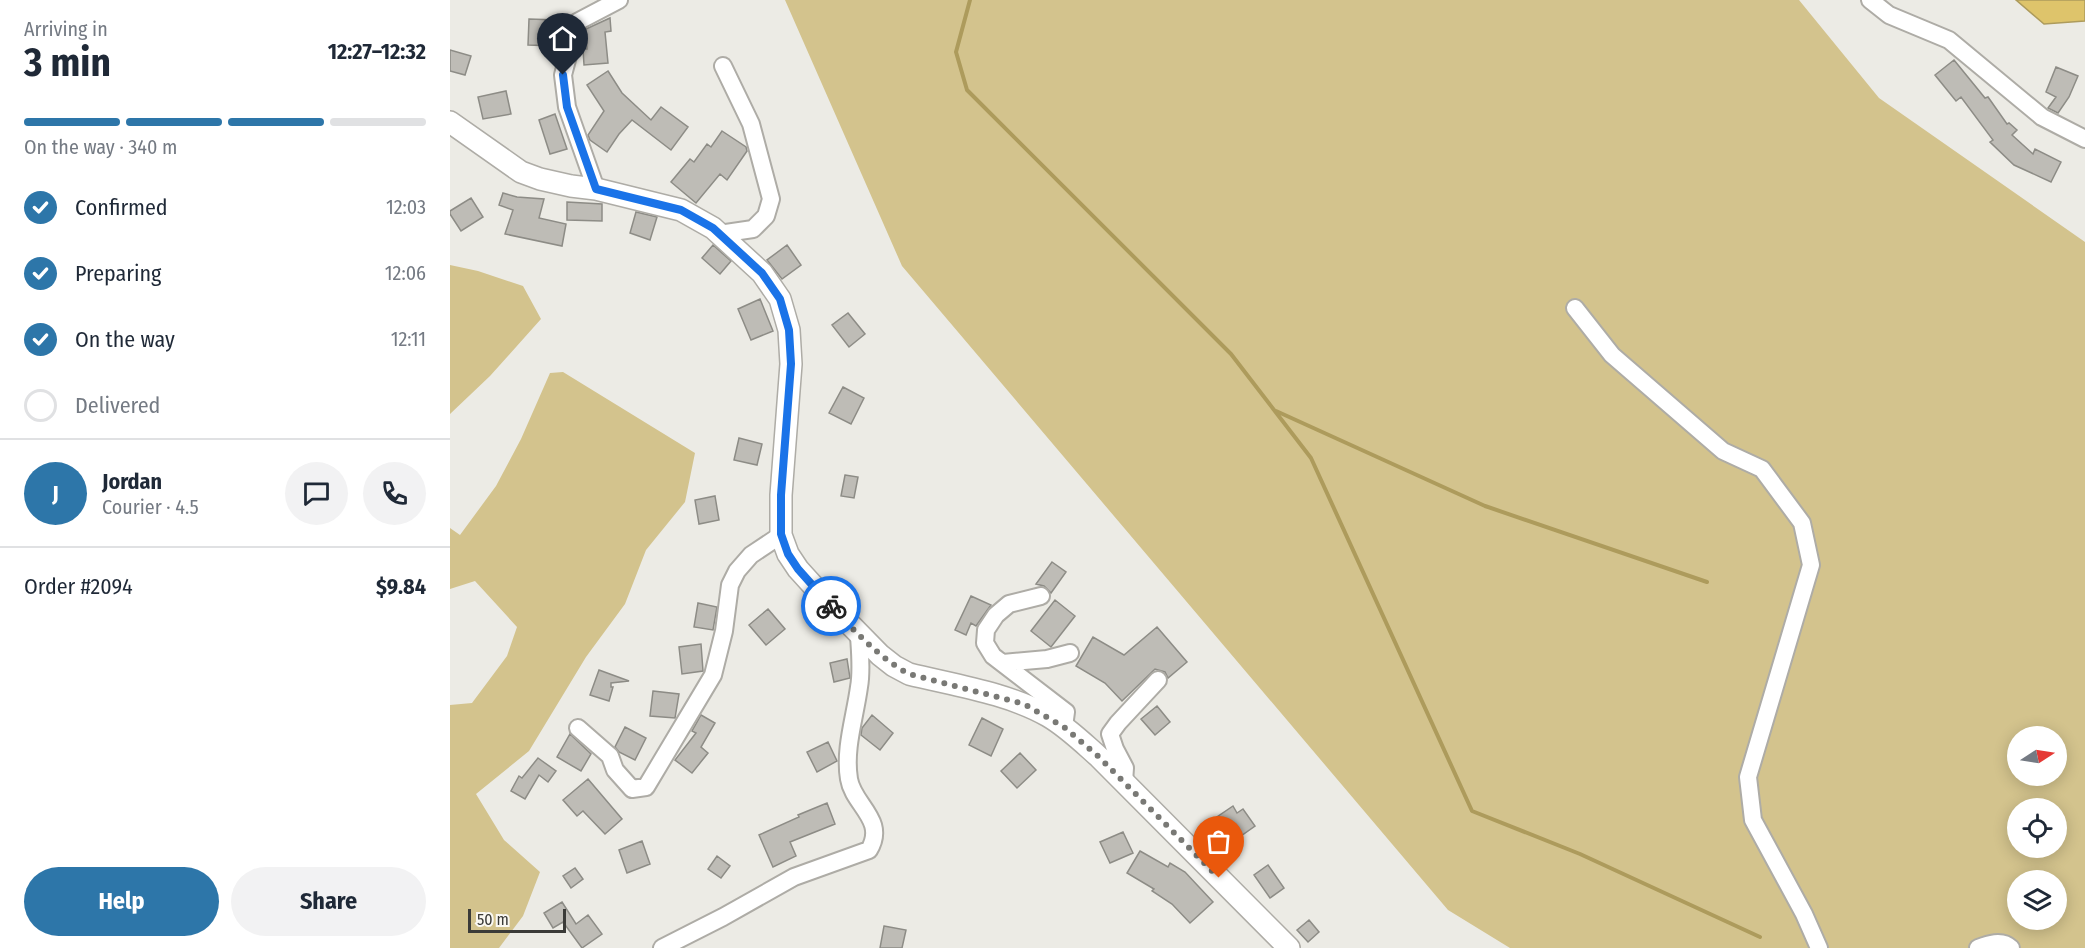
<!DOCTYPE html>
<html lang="en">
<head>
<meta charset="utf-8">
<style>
	:root { --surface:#fff; --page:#f2f2f3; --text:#1f2937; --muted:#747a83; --line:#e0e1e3; --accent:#2d76a9 }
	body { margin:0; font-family:"Fira Sans Condensed",sans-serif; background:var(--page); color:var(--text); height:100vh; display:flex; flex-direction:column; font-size:22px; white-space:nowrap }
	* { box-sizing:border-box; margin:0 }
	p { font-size:20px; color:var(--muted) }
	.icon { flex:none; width:33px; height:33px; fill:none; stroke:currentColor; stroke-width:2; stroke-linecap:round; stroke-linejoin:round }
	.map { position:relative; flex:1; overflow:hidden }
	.drawer { display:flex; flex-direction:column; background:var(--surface); width:450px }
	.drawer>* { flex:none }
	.needle { width:39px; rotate:78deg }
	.controls { position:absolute; left:1557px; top:726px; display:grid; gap:12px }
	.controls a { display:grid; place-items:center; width:60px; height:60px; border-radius:50%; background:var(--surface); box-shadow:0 3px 15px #0003; font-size:30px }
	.scale { position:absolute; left:18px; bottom:15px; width:98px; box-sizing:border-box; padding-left:6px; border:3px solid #3b3b38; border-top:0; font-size:16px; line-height:21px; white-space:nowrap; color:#3b3b38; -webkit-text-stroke:4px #faf8f2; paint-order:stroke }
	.pin { position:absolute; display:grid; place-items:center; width:51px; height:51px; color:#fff; margin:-62px -26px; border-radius:50% 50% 50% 0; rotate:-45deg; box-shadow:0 0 6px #0007 }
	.pin .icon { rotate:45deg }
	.courier { position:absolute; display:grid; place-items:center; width:60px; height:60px; margin:-30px; border:4px solid #1a73e8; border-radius:50%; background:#fff; color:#222; box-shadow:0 2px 8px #0007 }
	.summary em { font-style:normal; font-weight:700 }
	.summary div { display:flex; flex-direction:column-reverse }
	.summary { display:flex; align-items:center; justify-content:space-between; height:102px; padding:0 24px }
	h1 { font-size:39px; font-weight:700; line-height:45px }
	.bar { display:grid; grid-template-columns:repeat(4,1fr); gap:9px 6px; align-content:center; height:72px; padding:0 24px }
	.bar i { height:8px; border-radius:4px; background:var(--line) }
	.bar .selected { background:var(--accent) }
	.bar p { grid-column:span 4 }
	.line { display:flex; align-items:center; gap:15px; padding:0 24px; border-top:2px solid var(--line) }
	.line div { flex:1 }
	.round { display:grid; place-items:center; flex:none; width:63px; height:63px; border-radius:32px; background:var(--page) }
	ol { padding:0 24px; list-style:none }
	li { display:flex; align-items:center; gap:18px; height:66px }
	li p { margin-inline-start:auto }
	li .icon { padding:6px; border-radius:50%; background:var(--accent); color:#fff; stroke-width:4 }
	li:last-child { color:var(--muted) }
	li i { width:33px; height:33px; border:3px solid var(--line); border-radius:50% }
	.button { display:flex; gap:12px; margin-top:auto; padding:12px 24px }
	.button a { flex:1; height:69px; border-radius:36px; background:var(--accent); color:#fff; font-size:24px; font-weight:700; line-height:69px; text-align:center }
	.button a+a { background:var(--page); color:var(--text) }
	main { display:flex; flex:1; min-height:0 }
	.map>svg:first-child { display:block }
	.green { fill:#d3c38d; fill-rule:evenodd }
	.water { fill:#dec46b; stroke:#ad9b5c; stroke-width:1.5 }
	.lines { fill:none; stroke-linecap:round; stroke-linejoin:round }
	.stream { stroke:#ad9b5c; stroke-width:4 }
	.building { fill:#bebcb6; stroke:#8d8c86; stroke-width:1.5 }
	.minor-casing { stroke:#aeaca6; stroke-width:20 }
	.major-casing { stroke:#aeaca6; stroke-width:24 }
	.minor { stroke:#fff; stroke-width:16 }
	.major { stroke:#fff; stroke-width:21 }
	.done { stroke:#797975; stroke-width:6; stroke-dasharray:0 10.8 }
	.route { stroke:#1a73e8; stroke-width:8 }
</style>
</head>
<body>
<main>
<section class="drawer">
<div class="summary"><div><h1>3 min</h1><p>Arriving in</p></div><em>12:27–12:32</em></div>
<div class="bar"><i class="selected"></i><i class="selected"></i><i class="selected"></i><i></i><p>On the way · 340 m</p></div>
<ol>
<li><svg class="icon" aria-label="check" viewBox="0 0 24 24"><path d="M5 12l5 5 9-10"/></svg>Confirmed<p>12:03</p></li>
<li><svg class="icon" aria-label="check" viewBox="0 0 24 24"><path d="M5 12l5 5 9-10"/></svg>Preparing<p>12:06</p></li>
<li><svg class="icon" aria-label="check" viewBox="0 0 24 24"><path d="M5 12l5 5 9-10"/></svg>On the way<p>12:11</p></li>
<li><i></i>Delivered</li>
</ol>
<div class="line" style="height:108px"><b class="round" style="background:var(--accent);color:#fff">J</b><div><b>Jordan</b><p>Courier · 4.5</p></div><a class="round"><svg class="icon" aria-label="chat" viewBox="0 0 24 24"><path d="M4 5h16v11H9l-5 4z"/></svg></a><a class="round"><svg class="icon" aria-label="phone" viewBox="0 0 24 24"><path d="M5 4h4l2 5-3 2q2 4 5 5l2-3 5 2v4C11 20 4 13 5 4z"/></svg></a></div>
<div class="line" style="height:78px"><div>Order #2094</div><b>$9.84</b></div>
<div class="button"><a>Help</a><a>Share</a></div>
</section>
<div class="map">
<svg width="1635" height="948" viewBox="0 0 1635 948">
	<rect width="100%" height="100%" fill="#ecebe5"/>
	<path class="green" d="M 335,0 L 1349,0 L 1429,98 L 1635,242 L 1635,948 L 1060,948 L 998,910 L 452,266 ZM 1568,736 L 1606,736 L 1606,776 L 1568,776 ZM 1568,808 L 1606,808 L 1606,848 L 1568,848 ZM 1568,880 L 1606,880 L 1606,920 L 1568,920 Z
		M 0,265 L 28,271 L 73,286 L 91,319 L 40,376 L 0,414 Z
		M 113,372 L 245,453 L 235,502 L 196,550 L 175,604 L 136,657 L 79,751 L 26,794 L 54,840 L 90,872 L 73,916 L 49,948 L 0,948 L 0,705 L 22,703 L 57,656 L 67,627 L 25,581 L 0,589 L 0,528 L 10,535 L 46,486 L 71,439 L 100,373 Z"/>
	<path class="water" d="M 1566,0 L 1635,0 L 1635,21 L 1594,24 Z"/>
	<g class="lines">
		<path class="stream" d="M 520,0 L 506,52 L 517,90 L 781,354 L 861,458 L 1022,811 L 1130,854 L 1310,937
			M 826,411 L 1035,506 L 1257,582"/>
	</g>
	<path class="building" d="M 160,18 L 161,31 L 155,32 L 158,63 L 134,65 L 133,49 L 137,49 L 136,29 Z
		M 79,19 L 107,20 L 106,46 L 78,45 Z
		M 0,50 L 21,56 L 15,75 L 0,71 Z
		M 1504,60 L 1535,98 L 1538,97 L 1557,124 L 1559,123 L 1567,130 L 1562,135 L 1583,154 L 1585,149 L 1611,162 L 1601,182 L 1564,165 L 1540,142 L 1543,140 L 1511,97 L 1506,101 L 1485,75 Z
		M 1606,67 L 1628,76 L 1619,97 L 1608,113 L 1598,108 L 1606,97 L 1596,92 Z
		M 158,71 L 172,93 L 201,120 L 211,107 L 238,127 L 221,150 L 182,120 L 169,134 L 157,152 L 140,140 L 138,135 L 154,111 L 137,85 Z
		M 56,91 L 61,114 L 33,119 L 28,97 Z
		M 105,114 L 117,149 L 100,154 L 89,120 Z
		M 272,131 L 296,147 L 297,151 L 277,180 L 270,174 L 246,203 L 221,182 L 240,159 L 244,162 L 257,144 L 261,147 Z
		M 53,193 L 67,197 L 94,199 L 89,218 L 116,224 L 112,246 L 55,234 L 63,210 L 49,205 Z
		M 21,198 L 33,217 L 11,231 L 0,214 L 0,211 Z
		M 117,202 L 152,204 L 152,221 L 117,220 Z
		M 186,212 L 207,217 L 200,240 L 180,233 Z
		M 263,245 L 281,261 L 270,274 L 252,258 Z
		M 337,245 L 351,265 L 332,279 L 317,260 Z
		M 310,299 L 323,331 L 301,340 L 288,309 Z
		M 398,313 L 415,334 L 399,347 L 382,325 Z
		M 393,387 L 414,398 L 401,424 L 379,413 Z
		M 289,438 L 312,444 L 307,465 L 284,460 Z
		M 395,475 L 408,477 L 404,498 L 391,496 Z
		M 265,496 L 269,520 L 249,524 L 245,500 Z
		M 602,562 L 616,572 L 601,593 L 594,586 L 586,584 Z
		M 521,596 L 541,605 L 526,626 L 521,623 L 516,635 L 505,630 Z
		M 605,600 L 625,616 L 601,647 L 581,631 Z
		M 248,603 L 267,607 L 263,630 L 244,627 Z
		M 318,609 L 335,629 L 316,645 L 299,625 Z
		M 707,627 L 737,662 L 718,678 L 715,672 L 705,669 L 672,701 L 655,683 L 626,666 L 643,637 L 674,655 Z
		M 251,644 L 253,671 L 232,674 L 229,647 Z
		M 397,659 L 400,678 L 384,682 L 380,663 Z
		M 149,670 L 179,681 L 161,683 L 161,687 L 163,687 L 159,701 L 140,695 Z
		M 203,691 L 229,694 L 225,718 L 200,716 Z
		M 707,706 L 720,722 L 705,735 L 691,719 Z
		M 251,715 L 265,723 L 251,747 L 258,753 L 242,773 L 225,760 L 246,733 L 242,731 Z
		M 422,715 L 443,733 L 430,750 L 411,735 L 412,728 Z
		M 532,718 L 553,729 L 541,756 L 519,745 Z
		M 175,727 L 196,738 L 185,760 L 169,752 L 165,747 Z
		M 120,734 L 141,754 L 131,771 L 107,757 Z
		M 378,742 L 387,761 L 367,772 L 357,752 Z
		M 570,753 L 586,770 L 567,788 L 551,771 Z
		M 88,758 L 106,771 L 98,782 L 89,775 L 75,799 L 61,791 L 69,776 L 72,778 Z
		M 138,779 L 172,819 L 155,834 L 133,811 L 127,816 L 113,800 Z
		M 377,803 L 385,824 L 340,842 L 346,856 L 323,867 L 309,835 L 349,817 L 348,815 Z
		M 783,806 L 787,813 L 793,809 L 805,826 L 781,843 L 764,819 Z
		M 673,832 L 683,853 L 660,863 L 650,842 Z
		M 192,841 L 200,864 L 177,873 L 169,850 Z
		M 690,851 L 718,867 L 720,863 L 735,872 L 763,902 L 740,923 L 722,904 L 702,891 L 704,889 L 677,873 Z
		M 267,856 L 280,866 L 271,878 L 258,869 Z
		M 818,865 L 834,888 L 820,898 L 804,875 Z
		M 125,868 L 133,879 L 121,888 L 113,876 Z
		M 112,902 L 126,924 L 138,915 L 152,934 L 132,948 L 113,922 L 103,928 L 94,913 Z
		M 859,920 L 869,932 L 858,942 L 847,930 Z
		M 434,926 L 456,930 L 452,948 L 430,948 Z"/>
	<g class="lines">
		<defs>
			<path id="minor" d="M 1420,0 L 1439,15 L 1499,40 L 1592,117 L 1635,139
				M 146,189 L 117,107 L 113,75 L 127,22 L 169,0
				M 269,234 L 303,229 L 316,216 L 321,199 L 301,124 L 273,66
				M 1125,308 L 1162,355 L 1273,451 L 1312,469 L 1352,523 L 1361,565 L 1298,777 L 1303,820 L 1354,914 L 1369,948
				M 591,596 L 559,604 L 546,615 L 536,630 L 535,643 L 543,656 L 616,712 L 614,727
				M 553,663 L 597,659 L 620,653
				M 128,728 L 160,756 L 165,770 L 182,789 L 196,787 L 263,675 L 274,631 L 280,585 L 287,571 L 301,555 L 331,535
				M 674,782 L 675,768 L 665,749 L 660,734 L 668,723 L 708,680
				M 212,948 L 273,917 L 344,877 L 419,850 C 437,820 403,805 399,779 C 394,749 405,717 409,687 C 412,671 410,652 409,636
				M 1528,948 C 1538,944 1552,939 1561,948"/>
			<path id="major" d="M 0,122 L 71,172 L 90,179 L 121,186 L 146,189 L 231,210 L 263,228 L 312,273 L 330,299 L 339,330 L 341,364 L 331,495 L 331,535 L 338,554 L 348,569 L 377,601 L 430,655 L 444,666 L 459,674 C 503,685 558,693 598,716 C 617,727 632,742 649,757 L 839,948"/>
		</defs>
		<use href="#minor" class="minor-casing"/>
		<use href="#major" class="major-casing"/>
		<use href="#minor" class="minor"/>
		<use href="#major" class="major"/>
	</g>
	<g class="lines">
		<path class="done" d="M 381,606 C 405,631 428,657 459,674 L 574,704 L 614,727 L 649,757 L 769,878"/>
		<path class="route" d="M 113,75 L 117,107 L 146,189 L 231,210 L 263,228 L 312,273 L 330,299 L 339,330 L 341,364 L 331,495 L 331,534 L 338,554 L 348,569 L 381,606"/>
	</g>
</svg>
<div class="controls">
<a><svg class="needle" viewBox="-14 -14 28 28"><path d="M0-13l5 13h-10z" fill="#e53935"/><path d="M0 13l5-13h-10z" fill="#747a83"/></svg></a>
<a><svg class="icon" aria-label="locate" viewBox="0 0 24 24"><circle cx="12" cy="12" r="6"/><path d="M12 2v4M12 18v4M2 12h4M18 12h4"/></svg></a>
<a><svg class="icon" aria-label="layers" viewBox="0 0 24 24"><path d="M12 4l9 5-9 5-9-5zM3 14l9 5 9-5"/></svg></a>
</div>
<div class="scale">50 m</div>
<div class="pin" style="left:769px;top:878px;background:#ea580c"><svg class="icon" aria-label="bag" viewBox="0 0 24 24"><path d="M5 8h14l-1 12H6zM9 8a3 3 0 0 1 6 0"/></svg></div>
<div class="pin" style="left:113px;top:75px;background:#1f2937"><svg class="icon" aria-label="home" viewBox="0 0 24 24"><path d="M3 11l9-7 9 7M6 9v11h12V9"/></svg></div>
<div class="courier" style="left:381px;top:606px"><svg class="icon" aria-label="bike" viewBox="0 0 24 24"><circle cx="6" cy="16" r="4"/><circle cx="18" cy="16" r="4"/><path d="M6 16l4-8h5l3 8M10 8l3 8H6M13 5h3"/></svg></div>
</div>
</main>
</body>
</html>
